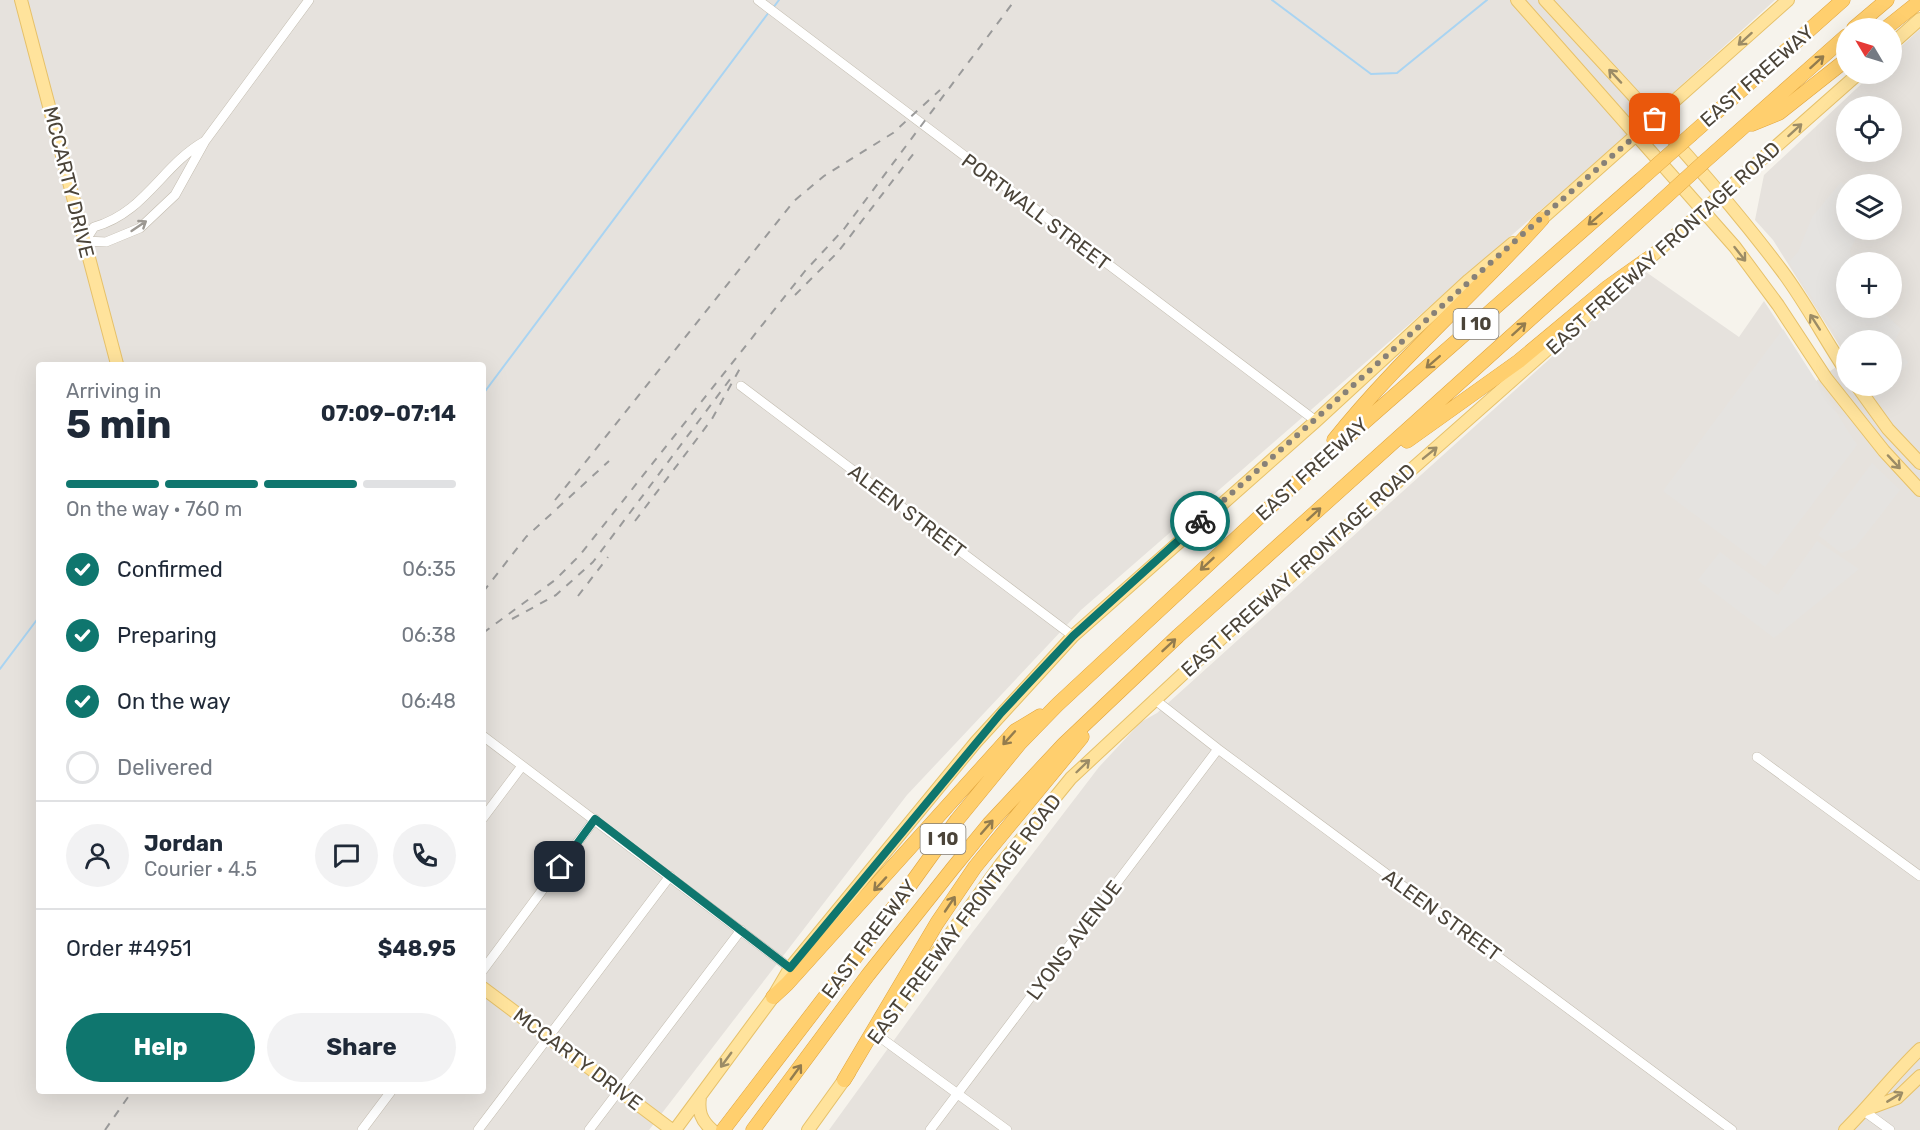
<!DOCTYPE html>
<html lang="en">
<head>
<meta charset="utf-8">
<style>
	:root { --surface:#fff; --page:#f2f2f3; --text:#1f2937; --muted:#747a83; --line:#e0e1e3; --accent:#0f766e }
	body { margin:0; font-family:Rubik,sans-serif; background:var(--page); color:var(--text); height:100vh; display:flex; flex-direction:column; font-size:22px; white-space:nowrap }
	* { box-sizing:border-box; margin:0 }
	p { font-size:20px; color:var(--muted) }
	.icon { flex:none; width:33px; height:33px; fill:none; stroke:currentColor; stroke-width:2; stroke-linecap:round; stroke-linejoin:round }
	.map { position:relative; flex:1; overflow:hidden }
	.panel { position:absolute; left:36px; top:362px; width:450px; height:732px; display:flex; flex-direction:column; background:var(--surface); border-radius:6px; box-shadow:0 6px 24px #0002 }
	.panel>* { flex:none }
	.needle { width:39px; rotate:308deg }
	.tools { position:absolute; left:1836px; top:18px; display:grid; gap:12px }
	.tools a { display:grid; place-items:center; width:66px; height:66px; border-radius:50%; background:var(--surface); box-shadow:0 6px 24px #0002; font-size:30px }
	.pin { position:absolute; display:grid; place-items:center; width:51px; height:51px; color:#fff; margin:-26px; border-radius:12px; box-shadow:0 3px 9px #0006 }
	.courier { position:absolute; display:grid; place-items:center; width:60px; height:60px; margin:-30px; border:4px solid #0f766e; border-radius:50%; background:#fff; color:#222; box-shadow:0 2px 8px #0007 }
	.summary em { font-style:normal; font-weight:700 }
	.summary div { display:flex; flex-direction:column-reverse }
	.summary { display:flex; align-items:center; justify-content:space-between; height:102px; padding:0 30px }
	h1 { font-size:39px; font-weight:700; line-height:45px }
	.bar { display:grid; grid-template-columns:repeat(4,1fr); gap:9px 6px; align-content:center; height:72px; padding:0 30px }
	.bar i { height:8px; border-radius:4px; background:var(--line) }
	.bar .current { background:var(--accent) }
	.bar p { grid-column:span 4 }
	.line { display:flex; align-items:center; gap:15px; padding:0 30px; border-top:2px solid var(--line) }
	.line div { flex:1 }
	.round { display:grid; place-items:center; flex:none; width:63px; height:63px; border-radius:32px; background:var(--page) }
	ol { padding:0 30px; list-style:none }
	li { display:flex; align-items:center; gap:18px; height:66px }
	li p { margin-inline-start:auto }
	li .icon { padding:6px; border-radius:50%; background:var(--accent); color:#fff; stroke-width:4 }
	li:last-child { color:var(--muted) }
	li i { width:33px; height:33px; border:3px solid var(--line); border-radius:50% }
	.action { display:flex; gap:12px; margin-top:auto; padding:12px 30px }
	.action a { flex:1; height:69px; border-radius:36px; background:var(--accent); color:#fff; font-size:24px; font-weight:700; line-height:69px; text-align:center }
	.action a+a { background:var(--page); color:var(--text) }
	.map>svg:first-child { display:block }
	.industrial { fill:#e6e2dd; fill-rule:evenodd }
	.parking { fill:#e5e3e0 }
	.lines { fill:none; stroke-linecap:round; stroke-linejoin:round }
	.stream { stroke:#a9d4f2; stroke-width:2 }
	.minor-casing { stroke:#c2bbae; stroke-width:10 }
	.major-casing { stroke:#e6c16a; stroke-width:14 }
	.highway-casing { stroke:#e0a43c; stroke-width:15 }
	.minor { stroke:#fff; stroke-width:9 }
	.major { stroke:#ffe39c; stroke-width:12 }
	.highway { stroke:#ffcf6e; stroke-width:14 }
	.rail { stroke:#9a9a9a; stroke-width:2; stroke-dasharray:8 8; stroke-linecap:butt }
	.highway-bridge-casing { stroke:#e0a43c; stroke-width:15; stroke-linecap:butt }
	.highway-bridge { stroke:#ffcf6e; stroke-width:14 }
	.oneway { stroke:#9c8c66 }
	.oneway2 { stroke:#937c4e }
	.oneway3 { stroke:#9c9892 }
	.done { stroke:#878178; stroke-width:6; stroke-dasharray:0 10.8 }
	.route { stroke:#0f766e; stroke-width:8 }
	.labels { text-anchor:middle; dominant-baseline:central; stroke-width:5; stroke-linejoin:round; paint-order:stroke }
	.shield { fill:#fff; stroke:#817c74; stroke-width:1.5 }
	.shield-label { font-size:18px; font-weight:bold; fill:#4b4439 }
	.street-label { font-size:20px; fill:#4b4439; stroke:#fff }
</style>
</head>
<body>
<div class="map">
<svg width="1920" height="1130" viewBox="0 0 1920 1130">
	<rect width="100%" height="100%" fill="#f6f3ec"/>
	<path class="industrial" d="M 0,0 L 1775,0 L 1620,141 L 1081,610 L 907,795 L 649,1130 L 0,1130 ZM 39,364 L 483,364 L 483,1090 L 39,1090 Z
		M 1920,29 L 1920,1130 L 829,1130 L 965,942 L 1099,767 L 1141,722 L 1157,713 L 1646,272 L 1739,337 L 1764,301 L 1816,381 L 1846,360 L 1846,386 L 1892,386 L 1892,340 L 1846,340 L 1846,356 L 1773,240 L 1755,220 L 1764,175 L 1872,74 L 1892,74 L 1892,55 ZM 1846,106 L 1892,106 L 1892,152 L 1846,152 ZM 1846,184 L 1892,184 L 1892,230 L 1846,230 ZM 1846,262 L 1892,262 L 1892,308 L 1846,308 Z"/>
	<path class="parking" d="M 1841,182 L 1846,187 L 1846,230 L 1861,230 L 1850,249 L 1851,262 L 1846,262 L 1846,308 L 1879,308 L 1901,329 L 1892,347 L 1892,340 L 1846,340 L 1846,349 L 1789,262 L 1798,252 L 1812,217 Z
		M 1783,329 L 1857,445 L 1765,567 L 1663,491 Z
		M 1892,348 L 1908,362 L 1892,385 Z
		M 1872,463 L 1900,490 L 1855,548 L 1841,553 L 1818,535 Z
		M 1817,541 L 1859,569 L 1774,638 L 1698,580 L 1720,552 L 1778,595 Z"/>
	<g class="lines">
		<path class="stream" d="M 1272,0 L 1371,74 L 1397,73 L 1487,0
			M 773,8 L 779,0
			M 483,394 L 769,12
			M 0,669 L 39,617"/>
		<defs>
			<path id="minor" d="M 758,0 L 1316,421
				M 85,241 L 106,242 L 140,228 L 175,195 L 205,141 L 309,0
				M 85,241 L 94,227 C 145,213 162,165 205,141
				M 741,386 L 1073,636
				M 1154,699 L 1218,749 L 1732,1130
				M 483,736 L 790,968
				M 1757,757 L 1920,876
				M 483,818 L 522,766
				M 483,970 L 595,819
				M 877,1035 L 1007,1130
				M 1864,1111 L 1890,1130
				M 362,1130 L 392,1090
				M 478,1130 L 670,876
				M 589,1130 L 741,930
				M 930,1130 L 1218,749"/>
			<path id="major" d="M 21,0 L 117,364
				M 1517,0 L 1735,247 L 1778,305 L 1826,378 L 1884,451 L 1920,490
				M 1545,0 C 1626,88 1710,175 1782,271 C 1806,303 1824,338 1846,371
				M 1892,44 L 1920,19
				M 1536,224 L 1788,0
				M 1644,263 L 1858,74
				M 1857,386 L 1888,429 L 1920,463
				M 483,988 L 672,1130
				M 877,1035 L 1001,864 L 1071,778 L 1240,621 L 1627,279
				M 700,1097 C 698,1112 701,1120 712,1130
				M 1865,1110 L 1897,1098 L 1920,1076
				M 675,1130 L 773,997 L 790,968 L 976,742 L 1073,636 L 1316,421 L 1469,280 L 1513,243
				M 808,1130 L 849,1073
				M 1845,1130 C 1871,1104 1893,1075 1920,1049"/>
			<path id="highway" d="M 1854,28 L 1887,0
				M 1886,28 L 1920,1
				M 1752,124 L 1779,113 L 1846,60
				M 1692,134 L 1843,0
				M 1704,162 L 1846,36
				M 1334,440 C 1397,361 1474,295 1542,219
				M 1407,441 L 1519,361 L 1608,287 L 1649,258
				M 773,997 L 787,984 L 1015,731 L 1040,716
				M 844,1080 L 937,923 L 975,867 L 1082,737
				M 723,1130 L 900,899 L 957,820 L 1020,743 L 1057,705 L 1312,468 L 1639,181
				M 753,1130 L 868,975 L 953,868 L 989,824 L 1064,744 L 1178,636 L 1658,204"/>
		</defs>
		<use href="#minor" class="minor-casing"/>
		<use href="#major" class="major-casing"/>
		<use href="#highway" class="highway-casing"/>
		<use href="#minor" class="minor"/>
		<use href="#major" class="major"/>
		<use href="#highway" class="highway"/>
		<path class="rail" d="M 795,295 L 838,252 L 914,153
			M 555,500 L 794,201 L 824,176 L 893,133 L 940,90
			M 635,521 L 712,419 L 743,363
			M 483,592 L 526,537 L 609,461
			M 578,596 L 608,557
			M 512,619 L 556,595 L 593,562 L 731,378
			M 483,633 L 555,580 L 580,555 L 805,271 L 844,229 L 1015,0
			M 105,1130 L 133,1090"/>
		<defs>
			<path id="highway-bridge" d="M 1639,181 L 1692,134
				M 1658,204 L 1704,162"/>
		</defs>
		<use href="#highway-bridge" class="highway-bridge-casing"/>
		<use href="#highway-bridge" class="highway-bridge"/>
	</g>
	<defs><path id="oneway-shaft" d="M-6 0H5M1.5-3L5.5 0L1.5 3" fill="none" stroke-width="1.6" stroke-linecap="round" stroke-linejoin="round" transform="scale(1.5)"/></defs>
	<g class="oneway">
		<use href="#oneway-shaft" transform="translate(1745 39) rotate(138)"/>
		<use href="#oneway-shaft" transform="translate(1615 76) rotate(-133)"/>
		<use href="#oneway-shaft" transform="translate(1795 130) rotate(-42)"/>
		<use href="#oneway-shaft" transform="translate(1740 254) rotate(52)"/>
		<use href="#oneway-shaft" transform="translate(1815 322) rotate(-123)"/>
		<use href="#oneway-shaft" transform="translate(1430 453) rotate(-39)"/>
		<use href="#oneway-shaft" transform="translate(1894 462) rotate(47)"/>
		<use href="#oneway-shaft" transform="translate(1083 766) rotate(-44)"/>
		<use href="#oneway-shaft" transform="translate(726 1060) rotate(126)"/>
		<use href="#oneway-shaft" transform="translate(1895 1097) rotate(-31)"/>
	</g>
	<g class="oneway2">
		<use href="#oneway-shaft" transform="translate(1817 62) rotate(-42)"/>
		<use href="#oneway-shaft" transform="translate(1595 219) rotate(139)"/>
		<use href="#oneway-shaft" transform="translate(1519 329) rotate(-42)"/>
		<use href="#oneway-shaft" transform="translate(1433 362) rotate(139)"/>
		<use href="#oneway-shaft" transform="translate(1314 514) rotate(-42)"/>
		<use href="#oneway-shaft" transform="translate(1207 564) rotate(137)"/>
		<use href="#oneway-shaft" transform="translate(1169 645) rotate(-43)"/>
		<use href="#oneway-shaft" transform="translate(1009 738) rotate(132)"/>
		<use href="#oneway-shaft" transform="translate(987 827) rotate(-49)"/>
		<use href="#oneway-shaft" transform="translate(880 884) rotate(133)"/>
		<use href="#oneway-shaft" transform="translate(950 904) rotate(-56)"/>
		<use href="#oneway-shaft" transform="translate(796 1072) rotate(-54)"/>
	</g>
	<use class="oneway3" href="#oneway-shaft" transform="translate(139 226) rotate(-34)"/>
	<g class="lines">
		<path class="done" d="M 1200,521 C 1352,388 1501,251 1655,119"/>
		<path class="route" d="M 560,867 L 595,819 L 790,968 L 1001,713 L 1073,636 L 1200,521"/>
	</g>
	<g class="labels">
		<g class="shield">
			<rect x="1453.5" y="309" width="45" height="30" rx="4.5"/>
			<rect x="920.5" y="824" width="45" height="30" rx="4.5"/>
		</g>
		<g class="shield-label">
			<text x="1476" y="324">I 10</text>
			<text x="943" y="839">I 10</text>
		</g>
		<g class="street-label">
			<text transform="translate(1757 76) rotate(-41)">EAST FREEWAY</text>
			<text transform="translate(69 182) rotate(76)">MCCARTY DRIVE</text>
			<text transform="translate(1036 212) rotate(37)">PORTWALL STREET</text>
			<text transform="translate(1663 248) rotate(-42)">EAST FREEWAY FRONTAGE ROAD</text>
			<text transform="translate(1312 469) rotate(-42)">EAST FREEWAY</text>
			<text transform="translate(907 511) rotate(37)">ALEEN STREET</text>
			<text transform="translate(1298 570) rotate(-42)">EAST FREEWAY FRONTAGE ROAD</text>
			<text transform="translate(1442 915) rotate(36)">ALEEN STREET</text>
			<text transform="translate(964 919) rotate(-53)">EAST FREEWAY FRONTAGE ROAD</text>
			<text transform="translate(869 939) rotate(-53)">EAST FREEWAY</text>
			<text transform="translate(1074 940) rotate(-53)">LYONS AVENUE</text>
			<text transform="translate(578 1059) rotate(37)">MCCARTY DRIVE</text>
		</g>
	</g>
</svg>
<div class="tools">
<a><svg class="needle" viewBox="-14 -14 28 28"><path d="M0-13l5 13h-10z" fill="#e53935"/><path d="M0 13l5-13h-10z" fill="#747a83"/></svg></a>
<a><svg class="icon" aria-label="locate" viewBox="0 0 24 24"><circle cx="12" cy="12" r="6"/><path d="M12 2v4M12 18v4M2 12h4M18 12h4"/></svg></a>
<a><svg class="icon" aria-label="layers" viewBox="0 0 24 24"><path d="M12 4l9 5-9 5-9-5zM3 14l9 5 9-5"/></svg></a>
<a>+</a>
<a>−</a>
</div>
<div class="pin" style="left:1655px;top:119px;background:#ea580c"><svg class="icon" aria-label="bag" viewBox="0 0 24 24"><path d="M5 8h14l-1 12H6zM9 8a3 3 0 0 1 6 0"/></svg></div>
<div class="pin" style="left:560px;top:867px;background:#1f2937"><svg class="icon" aria-label="home" viewBox="0 0 24 24"><path d="M3 11l9-7 9 7M6 9v11h12V9"/></svg></div>
<div class="courier" style="left:1200px;top:521px"><svg class="icon" aria-label="bike" viewBox="0 0 24 24"><circle cx="6" cy="16" r="4"/><circle cx="18" cy="16" r="4"/><path d="M6 16l4-8h5l3 8M10 8l3 8H6M13 5h3"/></svg></div>
<section class="panel">
<div class="summary"><div><h1>5 min</h1><p>Arriving in</p></div><em>07:09–07:14</em></div>
<div class="bar"><i class="current"></i><i class="current"></i><i class="current"></i><i></i><p>On the way · 760 m</p></div>
<ol>
<li><svg class="icon" aria-label="check" viewBox="0 0 24 24"><path d="M5 12l5 5 9-10"/></svg>Confirmed<p>06:35</p></li>
<li><svg class="icon" aria-label="check" viewBox="0 0 24 24"><path d="M5 12l5 5 9-10"/></svg>Preparing<p>06:38</p></li>
<li><svg class="icon" aria-label="check" viewBox="0 0 24 24"><path d="M5 12l5 5 9-10"/></svg>On the way<p>06:48</p></li>
<li><i></i>Delivered</li>
</ol>
<div class="line" style="height:108px"><a class="round"><svg class="icon" aria-label="person" viewBox="0 0 24 24"><circle cx="12" cy="8" r="4"/><path d="M4 21q1-7 8-7t8 7"/></svg></a><div><b>Jordan</b><p>Courier · 4.5</p></div><a class="round"><svg class="icon" aria-label="chat" viewBox="0 0 24 24"><path d="M4 5h16v11H9l-5 4z"/></svg></a><a class="round"><svg class="icon" aria-label="phone" viewBox="0 0 24 24"><path d="M5 4h4l2 5-3 2q2 4 5 5l2-3 5 2v4C11 20 4 13 5 4z"/></svg></a></div>
<div class="line" style="height:78px"><div>Order #4951</div><b>$48.95</b></div>
<div class="action"><a>Help</a><a>Share</a></div>
</section>
</div>
</body>
</html>
